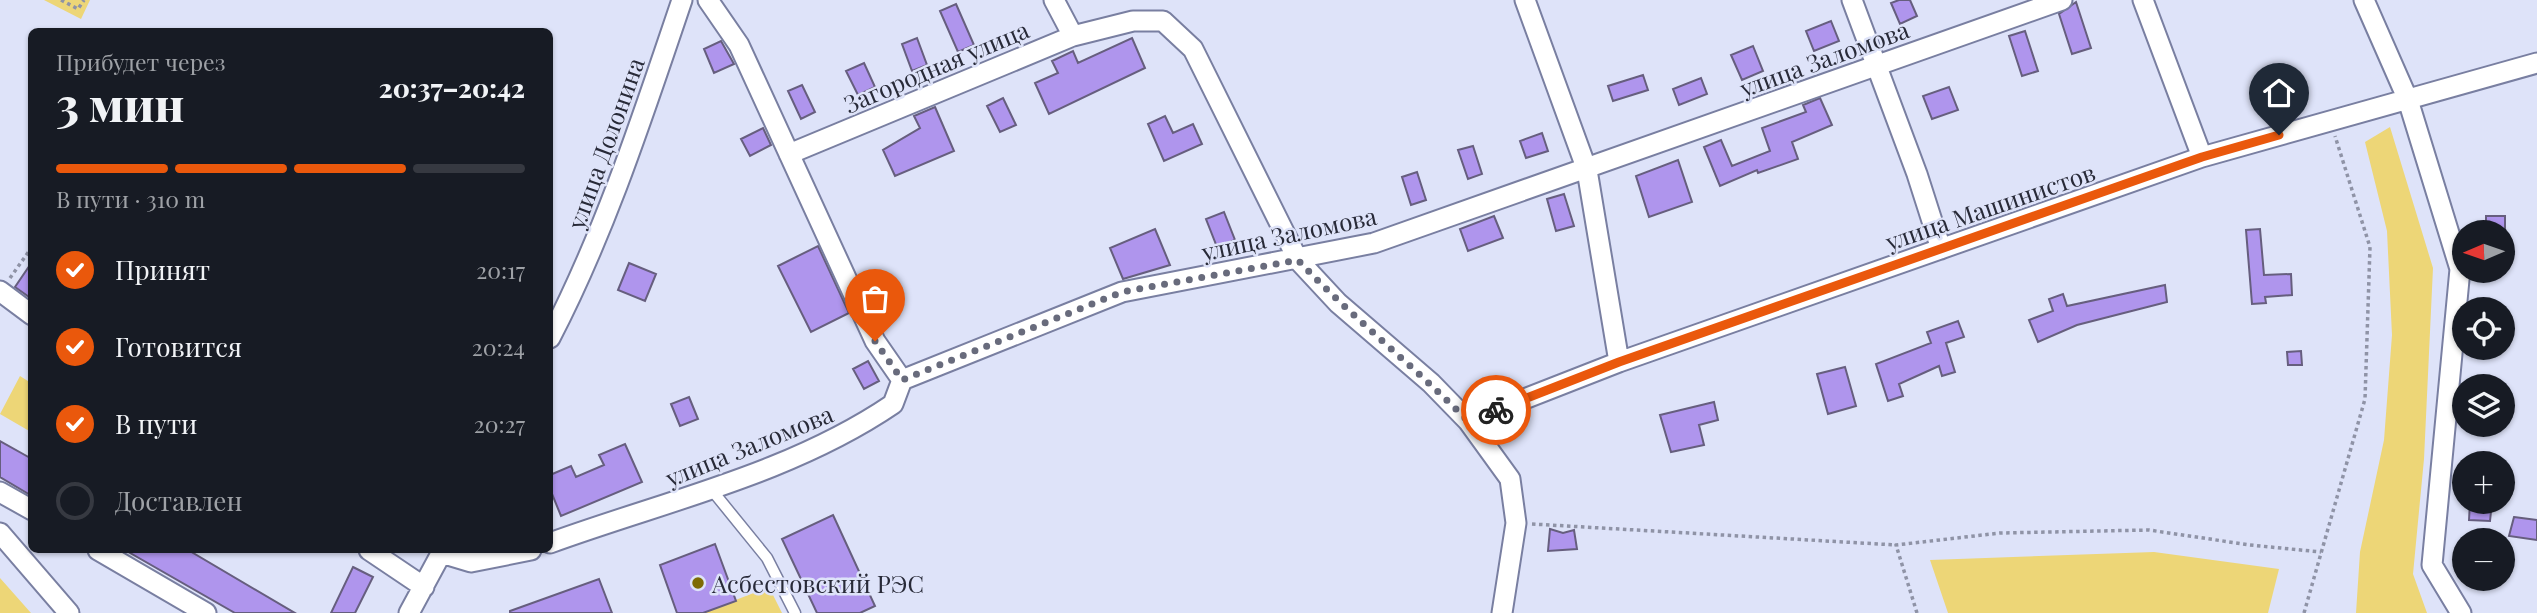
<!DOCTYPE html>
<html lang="ru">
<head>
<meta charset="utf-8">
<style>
	:root { --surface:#171b24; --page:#242831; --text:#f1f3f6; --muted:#9ea1a6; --line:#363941; --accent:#ea580c }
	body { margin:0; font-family:"Playfair Display",serif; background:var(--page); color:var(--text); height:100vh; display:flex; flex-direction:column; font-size:26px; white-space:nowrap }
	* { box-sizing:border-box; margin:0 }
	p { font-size:23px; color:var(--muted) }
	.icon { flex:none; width:38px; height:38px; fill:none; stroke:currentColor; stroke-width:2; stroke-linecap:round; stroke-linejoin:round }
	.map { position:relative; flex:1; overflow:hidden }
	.details { position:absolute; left:28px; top:28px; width:525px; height:525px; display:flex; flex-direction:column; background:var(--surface); border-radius:10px; box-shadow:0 2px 5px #0004 }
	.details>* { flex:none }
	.needle { width:46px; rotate:268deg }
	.fabs { position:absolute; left:2452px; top:220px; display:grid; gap:14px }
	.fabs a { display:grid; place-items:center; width:63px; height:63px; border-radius:50%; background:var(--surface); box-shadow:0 2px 5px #0004; font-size:35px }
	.pin { position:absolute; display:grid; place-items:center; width:60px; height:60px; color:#fff; margin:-72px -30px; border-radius:50% 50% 50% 0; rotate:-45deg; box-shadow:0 0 7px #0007 }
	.pin .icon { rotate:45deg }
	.courier { position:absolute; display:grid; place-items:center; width:70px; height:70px; margin:-35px; border:5px solid #ea580c; border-radius:50%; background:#fff; color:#222; box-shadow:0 2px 9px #0007 }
	.headline em { font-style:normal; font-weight:800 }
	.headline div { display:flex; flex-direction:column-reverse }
	.headline { display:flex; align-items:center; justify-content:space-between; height:119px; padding:0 28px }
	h1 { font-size:46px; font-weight:800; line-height:52px }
	.bar { display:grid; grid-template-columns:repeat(4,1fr); gap:10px 7px; align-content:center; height:84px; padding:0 28px }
	.bar i { height:9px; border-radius:5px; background:var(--line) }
	.bar .selected { background:var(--accent) }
	.bar p { grid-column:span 4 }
	ol { padding:0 28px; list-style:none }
	li { display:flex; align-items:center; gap:21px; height:77px }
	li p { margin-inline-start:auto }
	li .icon { padding:7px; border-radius:50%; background:var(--accent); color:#fff; stroke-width:4 }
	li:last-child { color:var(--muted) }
	li i { width:38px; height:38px; border:4px solid var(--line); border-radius:50% }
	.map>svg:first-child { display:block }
	.green { fill:#edd677 }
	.building { fill:#af95ed; stroke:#665e7e; stroke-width:2 }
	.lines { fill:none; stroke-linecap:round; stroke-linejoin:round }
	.lane-casing { stroke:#797fa1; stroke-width:13 }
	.street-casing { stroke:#797fa1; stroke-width:23 }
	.path { stroke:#8f93a6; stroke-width:3.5; stroke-dasharray:3.5 3.5; stroke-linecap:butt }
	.lane { stroke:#fff; stroke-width:10 }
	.street { stroke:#fff; stroke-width:19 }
	.done { stroke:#686b7c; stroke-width:7; stroke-dasharray:0 12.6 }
	.route { stroke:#ea580c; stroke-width:9 }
	.poi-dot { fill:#7e6b03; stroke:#dee3f9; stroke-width:2.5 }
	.labels { text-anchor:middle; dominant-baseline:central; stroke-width:5; stroke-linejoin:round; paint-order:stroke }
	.street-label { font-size:24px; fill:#282a38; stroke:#dee3f9 }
	.poi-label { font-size:24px; fill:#282a38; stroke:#dee3f9; text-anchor:start }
</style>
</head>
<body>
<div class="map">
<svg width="2537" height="613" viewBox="0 0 2537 613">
	<rect width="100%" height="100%" fill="#dee3f9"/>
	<path class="green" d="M 44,0 L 90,0 L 81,19 Z
		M 2390,127 L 2433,268 L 2424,459 L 2413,574 L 2427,613 L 2356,613 L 2360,552 L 2384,440 L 2392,335 L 2387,231 L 2365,142 Z
		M 20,376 L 31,383 L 31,432 L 0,414 Z
		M 2154,552 L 2279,569 L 2268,613 L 1948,613 L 1930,560 Z
		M 0,578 L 31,613 L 0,613 Z
		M 769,587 L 782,613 L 702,613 Z"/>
	<path class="building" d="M 1899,0 L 1910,0 L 1917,16 L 1900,24 L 1891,3 Z
		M 2076,2 L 2091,48 L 2072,54 L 2059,14 Z
		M 956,4 L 974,45 L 958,52 L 940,11 Z
		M 1831,21 L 1839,41 L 1814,51 L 1806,31 Z
		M 2025,31 L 2038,71 L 2022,76 L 2009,36 Z
		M 917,38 L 927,65 L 912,71 L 902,44 Z
		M 1132,38 L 1145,68 L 1049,114 L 1035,83 L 1058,73 L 1052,61 L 1073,51 L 1078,63 Z
		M 721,41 L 734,64 L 714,73 L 704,49 Z
		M 1753,46 L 1763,71 L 1742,80 L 1731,55 Z
		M 864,63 L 875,87 L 858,95 L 846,71 Z
		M 1643,75 L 1648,90 L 1613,101 L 1608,86 Z
		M 1701,78 L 1707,94 L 1679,105 L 1673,89 Z
		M 802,85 L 815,112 L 801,119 L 788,91 Z
		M 1949,87 L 1958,110 L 1932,119 L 1923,96 Z
		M 1003,98 L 1016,125 L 1000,132 L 987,106 Z
		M 1820,98 L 1832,125 L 1792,142 L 1798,159 L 1758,173 L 1757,170 L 1720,186 L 1704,147 L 1721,140 L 1732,166 L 1770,151 L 1762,128 L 1806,112 L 1803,105 Z
		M 935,107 L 954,151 L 895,176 L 883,150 L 920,128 L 914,116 Z
		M 1165,116 L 1173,133 L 1193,124 L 1202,144 L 1164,161 L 1148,124 Z
		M 763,128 L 771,145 L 750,156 L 741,139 Z
		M 1542,133 L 1548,151 L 1526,158 L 1520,141 Z
		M 1473,146 L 1482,174 L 1468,179 L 1458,150 Z
		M 1678,160 L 1692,202 L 1649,217 L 1636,176 Z
		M 1417,172 L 1426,200 L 1411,205 L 1402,177 Z
		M 1564,194 L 1574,226 L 1556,231 L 1547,199 Z
		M 1224,212 L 1235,240 L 1217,247 L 1206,219 Z
		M 1494,216 L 1503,238 L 1468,251 L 1460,229 Z
		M 2486,216 L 2505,216 L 2505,233 L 2486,233 Z
		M 1155,229 L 1170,265 L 1123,279 L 1110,248 Z
		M 2260,229 L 2264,275 L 2291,274 L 2292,295 L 2265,297 L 2266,303 L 2252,304 L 2246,230 Z
		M 818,246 L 849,313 L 811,332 L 778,266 Z
		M 32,262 L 32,299 L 15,287 Z
		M 629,263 L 656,274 L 645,301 L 618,290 Z
		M 2165,285 L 2167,302 L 2077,325 L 2038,342 L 2029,320 L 2053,311 L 2049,299 L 2063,294 L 2067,306 Z
		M 1958,321 L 1964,337 L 1946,343 L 1955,372 L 1942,376 L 1939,366 L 1899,384 L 1903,396 L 1888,401 L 1876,364 L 1931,343 L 1927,332 Z
		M 2301,351 L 2302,365 L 2288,365 L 2287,352 Z
		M 868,361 L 879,381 L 864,389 L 853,369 Z
		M 1845,367 L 1856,406 L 1828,414 L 1817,374 Z
		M 689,397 L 698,419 L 680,426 L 671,404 Z
		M 1714,402 L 1718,420 L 1699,425 L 1704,445 L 1671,452 L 1660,415 Z
		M 0,441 L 32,459 L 32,496 L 0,477 Z
		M 625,444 L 642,482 L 561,516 L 550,489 L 550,475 L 571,466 L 576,477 L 604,465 L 599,455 Z
		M 2470,502 L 2492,502 L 2490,521 L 2469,520 Z
		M 833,515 L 875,606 L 860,613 L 817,613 L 782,539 Z
		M 2514,517 L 2537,520 L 2537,540 L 2509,536 Z
		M 1550,529 L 1563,533 L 1574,530 L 1577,549 L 1548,551 Z
		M 715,544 L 736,601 L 703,613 L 677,613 L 660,565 Z
		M 125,550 L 188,550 L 295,613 L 235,613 Z
		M 353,567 L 373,577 L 355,613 L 331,613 Z
		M 599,579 L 612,613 L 510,613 L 510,611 Z"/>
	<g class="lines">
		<defs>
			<path id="lane" d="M 711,489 L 767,558 L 795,613"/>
			<path id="street" d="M 708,0 L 739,45 L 875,341 L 902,380
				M 1054,0 L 1073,36
				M 1525,0 L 1587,170 L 1619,362
				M 1852,0 L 1917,174 L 1941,249
				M 2143,0 L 2202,157
				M 2364,0 L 2408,100 L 2460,269 L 2432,565 L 2461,613
				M 789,154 L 1073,36 L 1133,21 L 1163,21 L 1193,49 L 1298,260 L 1338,303 L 1431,383 L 1468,421 L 1510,479 L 1516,523 L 1502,613
				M 0,291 L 32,315
				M 550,338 C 606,230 643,115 682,0
				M 1468,421 L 1619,362 L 2202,157 L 2537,63
				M 0,492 L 32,510
				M 0,533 L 69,613
				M 550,543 C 665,501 790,474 893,404 L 902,380 L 1122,292 L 1374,243 L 2062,0
				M 98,550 L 206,613
				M 369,550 L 424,587
				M 441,553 L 471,562 L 531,550
				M 409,613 L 443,550"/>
		</defs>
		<use href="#lane" class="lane-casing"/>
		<use href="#street" class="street-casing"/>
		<path class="path" d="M 61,0 L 78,9 L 84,0
			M 10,278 L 32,247
			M 1532,524 L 1896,545
			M 1917,613 L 1896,545 L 2000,533 L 2149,530 L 2250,545 L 2321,552
			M 2304,613 L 2365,399 L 2370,247 L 2335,136"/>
		<use href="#lane" class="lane"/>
		<use href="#street" class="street"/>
	</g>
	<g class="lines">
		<path class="done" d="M 875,341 L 902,380 L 1122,292 L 1298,260 C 1351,317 1413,365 1468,421 L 1496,410"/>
		<path class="route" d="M 1496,410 L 1619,362 L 2202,157 L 2279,135"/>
	</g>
	<circle class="poi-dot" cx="698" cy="583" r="7"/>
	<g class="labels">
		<g class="street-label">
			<text transform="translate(1824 58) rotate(-20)">улица Заломова</text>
			<text transform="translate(936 66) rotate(-23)">Загородная улица</text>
			<text transform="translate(605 143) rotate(-70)">улица Долонина</text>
			<text transform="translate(1990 206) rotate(-19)">улица Машинистов</text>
			<text transform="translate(1289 233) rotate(-12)">улица Заломова</text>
			<text transform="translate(749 445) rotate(-22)">улица Заломова</text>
		</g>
		<g class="poi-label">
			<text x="712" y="583">Асбестовский РЭС</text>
		</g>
	</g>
</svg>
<div class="fabs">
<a><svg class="needle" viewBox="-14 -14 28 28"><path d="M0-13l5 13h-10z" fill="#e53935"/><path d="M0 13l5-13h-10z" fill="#9ea1a6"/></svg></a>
<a><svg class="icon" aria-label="locate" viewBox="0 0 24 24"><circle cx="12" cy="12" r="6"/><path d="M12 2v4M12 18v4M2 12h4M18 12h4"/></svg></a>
<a><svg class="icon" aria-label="layers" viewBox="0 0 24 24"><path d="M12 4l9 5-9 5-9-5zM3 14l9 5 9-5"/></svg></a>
<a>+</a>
<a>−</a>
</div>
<div class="pin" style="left:875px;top:341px;background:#ea580c"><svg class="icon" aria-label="bag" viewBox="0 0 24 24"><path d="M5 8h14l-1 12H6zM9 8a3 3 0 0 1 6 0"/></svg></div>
<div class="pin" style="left:2279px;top:135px;background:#1f2937"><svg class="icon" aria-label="home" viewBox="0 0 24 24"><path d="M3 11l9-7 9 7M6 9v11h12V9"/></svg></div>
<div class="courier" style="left:1496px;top:410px"><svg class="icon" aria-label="bike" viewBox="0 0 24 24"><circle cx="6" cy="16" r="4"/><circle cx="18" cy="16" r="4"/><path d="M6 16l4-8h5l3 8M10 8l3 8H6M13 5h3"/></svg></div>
<section class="details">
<div class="headline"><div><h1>3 мин</h1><p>Прибудет через</p></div><em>20:37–20:42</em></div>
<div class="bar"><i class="selected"></i><i class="selected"></i><i class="selected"></i><i></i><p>В пути · 310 m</p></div>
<ol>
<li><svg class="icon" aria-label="check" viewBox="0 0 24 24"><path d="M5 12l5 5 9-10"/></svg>Принят<p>20:17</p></li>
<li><svg class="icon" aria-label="check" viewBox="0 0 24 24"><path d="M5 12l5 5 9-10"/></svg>Готовится<p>20:24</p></li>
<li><svg class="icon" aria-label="check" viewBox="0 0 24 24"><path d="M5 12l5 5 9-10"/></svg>В пути<p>20:27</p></li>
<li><i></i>Доставлен</li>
</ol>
</section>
</div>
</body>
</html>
